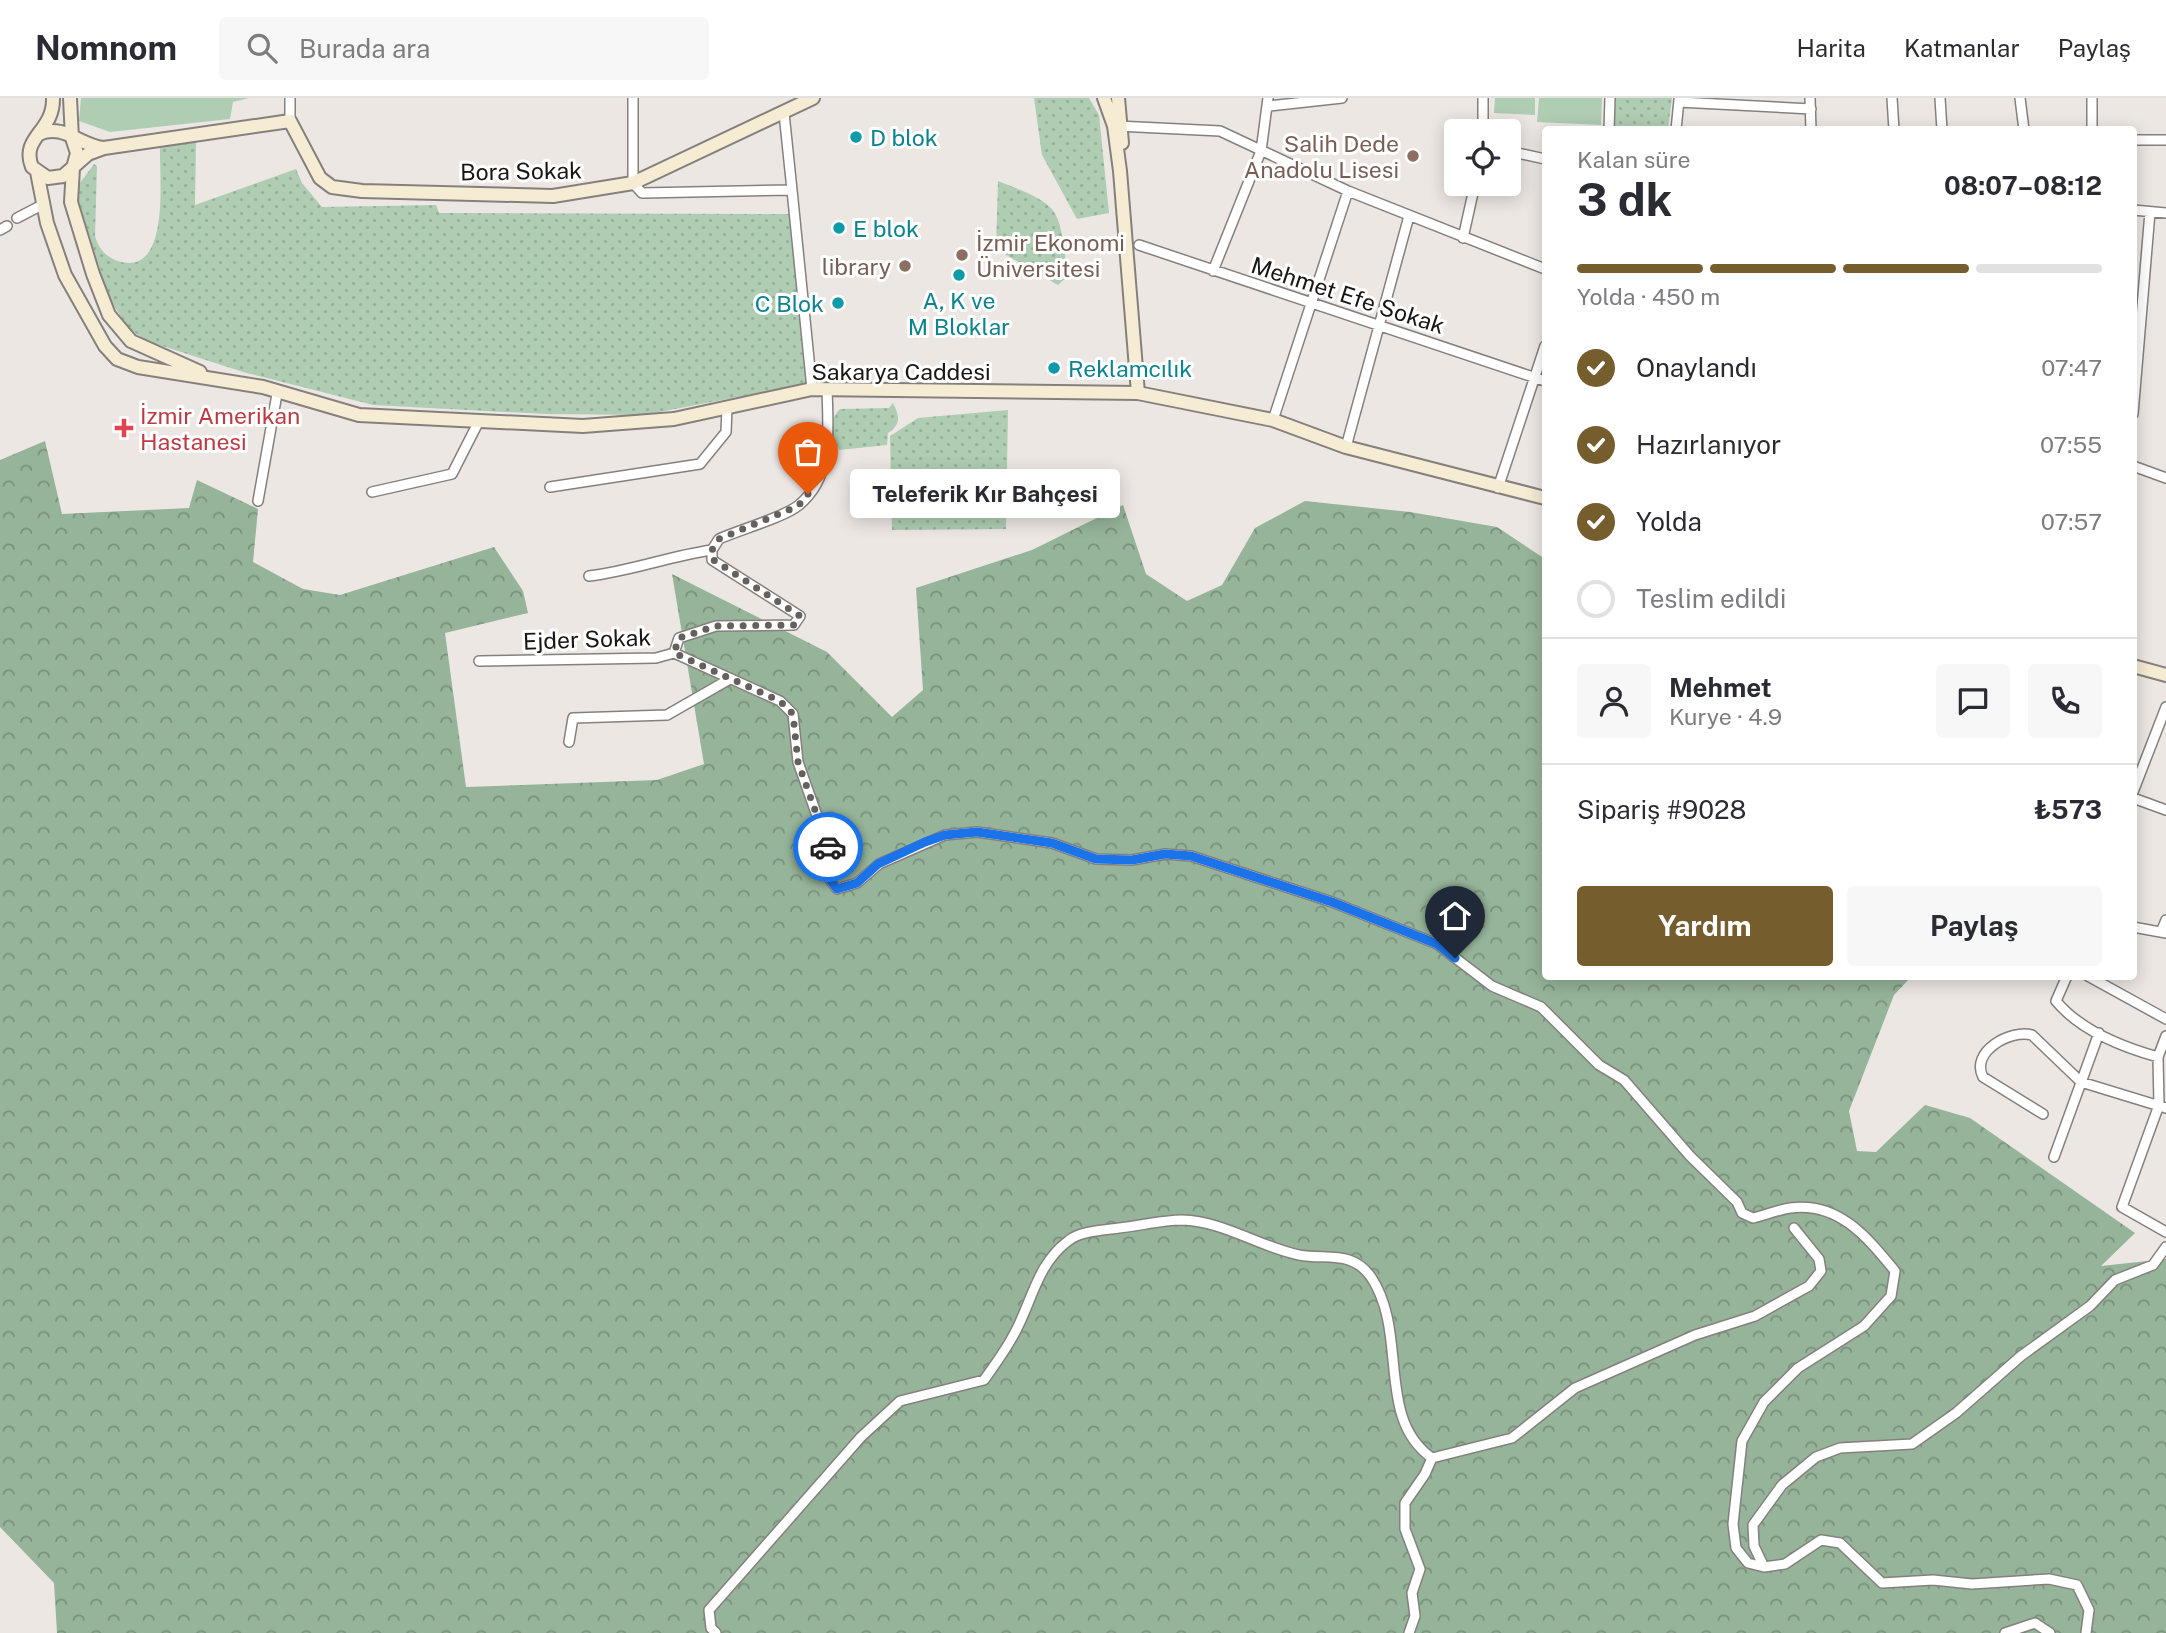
<!DOCTYPE html>
<html lang="tr">
<head>
<meta charset="utf-8">
<style>
	:root { --surface:#fff; --page:#f7f7f7; --text:#2b2b33; --muted:#7c7c81; --line:#e1e1e2; --accent:#755d2e }
	body { margin:0; font-family:"Public Sans",sans-serif; background:var(--page); color:var(--text); height:100vh; display:flex; flex-direction:column; font-size:26px; white-space:nowrap }
	* { box-sizing:border-box; margin:0 }
	p { font-size:23px; color:var(--muted) }
	.icon { flex:none; width:38px; height:38px; fill:none; stroke:currentColor; stroke-width:2; stroke-linecap:round; stroke-linejoin:round }
	.map { position:relative; flex:1; overflow:hidden }
	.drawer { position:absolute; left:1542px; top:28px; width:595px; height:854px; display:flex; flex-direction:column; background:var(--surface); border-radius:7px; box-shadow:0 4px 18px #0003 }
	.drawer>* { flex:none }
	.controls { position:absolute; left:1444px; top:21px; display:grid; gap:14px }
	.controls a { display:grid; place-items:center; width:77px; height:77px; border-radius:7px; background:var(--surface); box-shadow:0 4px 18px #0003; font-size:35px }
	.pin { position:absolute; display:grid; place-items:center; width:60px; height:60px; color:#fff; margin:-72px -30px; border-radius:50% 50% 50% 0; rotate:-45deg; box-shadow:0 0 7px #0007 }
	.pin .icon { rotate:45deg }
	.courier { position:absolute; display:grid; place-items:center; width:70px; height:70px; margin:-35px; border:5px solid #1a73e8; border-radius:50%; background:#fff; color:#222; box-shadow:0 2px 9px #0007 }
	.bubble { position:absolute; height:49px; border-radius:7px; background:var(--surface); box-shadow:0 4px 18px #0003; font-size:23px; font-weight:700; line-height:49px; text-align:center }
	.head em { font-style:normal; font-weight:700 }
	.head div { display:flex; flex-direction:column-reverse }
	.head { display:flex; align-items:center; justify-content:space-between; height:119px; padding:0 35px }
	h1 { font-size:46px; font-weight:700; line-height:52px }
	.bar { display:grid; grid-template-columns:repeat(4,1fr); gap:10px 7px; align-content:center; height:84px; padding:0 35px }
	.bar i { height:9px; border-radius:5px; background:var(--line) }
	.bar .active { background:var(--accent) }
	.bar p { grid-column:span 4 }
	.line { display:flex; align-items:center; gap:18px; padding:0 35px; border-top:2px solid var(--line) }
	.line div { flex:1 }
	.round { display:grid; place-items:center; flex:none; width:74px; height:74px; border-radius:7px; background:var(--page) }
	ol { padding:0 35px; list-style:none }
	li { display:flex; align-items:center; gap:21px; height:77px }
	li p { margin-inline-start:auto }
	li .icon { padding:7px; border-radius:50%; background:var(--accent); color:#fff; stroke-width:4 }
	li:last-child { color:var(--muted) }
	li i { width:38px; height:38px; border:4px solid var(--line); border-radius:50% }
	.button { display:flex; gap:14px; margin-top:auto; padding:14px 35px }
	.button a { flex:1; height:80px; border-radius:7px; background:var(--accent); color:#fff; font-size:28px; font-weight:700; line-height:80px; text-align:center }
	.button a+a { background:var(--page); color:var(--text) }
	header { display:flex; align-items:center; gap:42px; box-sizing:border-box; height:98px; padding:0 35px; background:var(--surface); border-bottom:2px solid var(--line) }
	header strong { font-size:33px }
	nav { display:flex; gap:38px; margin-inline-start:auto; font-size:24px }
	.search { width:490px; height:63px; background:var(--page); display:flex; align-items:center; gap:18px; box-sizing:border-box; padding:0 24px; border-radius:7px; color:var(--muted); font-size:26px }
	.map>svg:first-child { display:block }
	.grass { fill:#afcdb3 }
	.forest { fill:url(#forest-crowns) }
	.park { fill:url(#park-dots) }
	.lines { fill:none; stroke-linecap:round; stroke-linejoin:round }
	.street-casing { stroke:#85807d; stroke-width:12 }
	.secondary-casing { stroke:#85807d; stroke-width:16 }
	.street { stroke:#fff; stroke-width:9 }
	.secondary { stroke:#f6ecd4; stroke-width:12 }
	.done { stroke:#63605e; stroke-width:7; stroke-dasharray:0 12.6 }
	.route { stroke:#1a73e8; stroke-width:9 }
	.culture-dot { fill:#0f9aa8; stroke:#fff; stroke-width:2.5 }
	.education-dot { fill:#8d6e63; stroke:#fff; stroke-width:2.5 }
	.health-dot { fill:#e0444e; stroke:#fff; stroke-width:2.5 }
	.labels { text-anchor:middle; dominant-baseline:central; stroke-width:6; stroke-linejoin:round; paint-order:stroke }
	.culture-label { font-size:23px; fill:#0d838f; stroke:#fff; text-anchor:start }
	.education-label { font-size:23px; fill:#785e54; stroke:#fff; text-anchor:end }
	.street-label { font-size:23px; fill:#191716; stroke:#fff }
	.health-label { font-size:23px; fill:#be3a42; stroke:#fff; text-anchor:start }
</style>
</head>
<body>
<header>
<strong>Nomnom</strong>
<div class="search"><svg class="icon" aria-label="search" viewBox="0 0 24 24"><circle cx="10" cy="10" r="6"/><path d="M15 15l6 6"/></svg>Burada ara</div>
<nav><a>Harita</a><a>Katmanlar</a><a>Paylaş</a></nav>
</header>
<div class="map">
<svg width="2166" height="1535" viewBox="0 0 2166 1535">
	<defs>
		<pattern id="forest-crowns" width="20" height="18" patternUnits="userSpaceOnUse" patternTransform="scale(1.75)"><rect width="20" height="18" fill="#95b499"/><path d="M2 6a3 3 0 1 1 6 0M12 15a3 3 0 1 1 6 0" fill="none" stroke="#79917c"/></pattern>
		<pattern id="park-dots" width="8" height="8" patternUnits="userSpaceOnUse" patternTransform="scale(1.75)"><rect width="8" height="8" fill="#afcdb3"/><path d="M2 2h.1M6 6h.1" fill="none" stroke="#96af99" stroke-width="1.8" stroke-linecap="round"/></pattern>
	</defs>
	<rect width="100%" height="100%" fill="#ece7e3"/>
	<path class="grass" d="M 81,0 L 249,0 L 233,4 L 230,21 L 110,34 L 79,23 Z
		M 1495,0 L 1535,0 L 1535,17 L 1494,15 Z
		M 1539,0 L 1602,0 L 1601,27 L 1537,24 Z"/>
	<path class="forest" d="M 45,343 L 62,416 L 189,410 L 197,382 L 258,411 L 253,464 L 303,491 L 340,497 L 494,449 L 523,493 L 528,515 L 445,535 L 466,689 L 657,682 L 704,666 L 672,476 L 827,554 L 892,619 L 923,592 L 916,490 L 1032,452 L 1123,407 L 1146,476 L 1187,503 L 1222,487 L 1255,430 L 1305,403 L 1410,414 L 1497,429 L 1545,461 L 1545,878 L 1911,879 L 1894,897 L 1849,1013 L 1857,1053 L 1876,1054 L 1925,1007 L 1970,1020 L 2135,1135 L 2101,1168 L 2166,1161 L 2166,1535 L 57,1535 L 54,1485 L 0,1429 L 0,362 Z"/>
	<path class="park" d="M 1034,0 L 1089,0 L 1099,17 L 1109,115 L 1077,121 L 1042,57 Z
		M 1616,0 L 1672,0 L 1668,31 L 1613,32 Z
		M 196,44 L 195,107 L 296,71 L 302,85 L 322,109 L 436,107 L 439,115 L 789,116 L 806,286 L 644,317 L 546,316 L 373,307 L 243,274 L 147,243 L 128,230 L 109,200 L 78,101 L 80,85 L 94,66 L 97,68 L 95,138 C 99,152 107,160 121,164 C 171,176 159,77 160,49 Z
		M 998,83 C 1065,109 1058,109 1068,178 L 1058,187 L 996,151 Z
		M 893,305 C 900,319 901,326 888,335 L 887,347 L 839,352 C 830,339 828,323 840,311 L 889,310 Z
		M 1008,312 L 1006,431 L 892,432 L 890,338 L 918,320 Z"/>
	<g class="lines">
		<defs>
			<path id="street" d="M 290,0 L 290,23
				M 633,0 L 633,85 L 642,95 L 792,92 L 812,291
				M 1483,0 L 1483,33
				M 1810,0 L 1811,32
				M 1892,0 L 1894,32
				M 1940,0 L 1942,32
				M 2020,0 L 2024,32
				M 1679,4 L 1811,11
				M 1269,8 L 1342,0
				M 784,15 L 792,92
				M 1117,28 L 1220,33 L 1348,93 L 1545,171
				M 1609,32 L 1610,0
				M 1676,32 L 1679,2
				M 2092,32 L 2092,0
				M 2133,42 L 2166,42
				M 1508,53 L 1545,61
				M 2133,112 L 2166,115
				M 17,120 L 42,107
				M 0,132 L 7,128
				M 1463,140 L 1475,86
				M 1139,147 L 1545,283
				M 1213,173 L 1261,53 L 1268,0
				M 2133,316 L 2150,114
				M 1273,322 L 1348,93
				M 1346,349 L 1409,118
				M 2133,368 L 2166,380
				M 550,389 L 700,366 L 726,334 L 727,310
				M 1498,390 L 1545,248
				M 372,394 L 452,376 L 479,323
				M 258,403 L 277,296
				M 589,478 C 631,473 670,458 712,452
				M 674,555 L 780,603 L 793,616 L 798,664 L 828,749 L 825,775 L 837,791 L 857,785 L 879,766 L 945,737 L 977,734 L 1052,745 L 1096,761 L 1132,762 L 1165,756 L 1191,758 L 1332,804 L 1437,846 L 1492,888 L 1541,909 L 1599,967 L 1624,982 L 1690,1058 L 1737,1104 L 1742,1115 L 1753,1120 C 1766,1117 1777,1112 1790,1110 C 1838,1103 1867,1139 1895,1173 L 1891,1198 L 1864,1228 L 1798,1270 L 1764,1304 L 1742,1343 L 1733,1426 L 1736,1450 L 1748,1465 L 1764,1469
				M 479,563 L 656,560 L 674,555 L 679,540 L 716,528 L 794,527 L 800,518 L 712,462 L 712,452 L 719,441 C 739,432 785,419 799,407 C 834,378 828,332 827,291
				M 569,644 L 573,620 L 667,617 L 728,582
				M 2133,694 L 2166,609
				M 2133,700 L 2166,712
				M 2133,829 L 2166,835
				M 2161,834 L 2166,822
				M 2067,878 L 2056,903 C 2080,932 2122,949 2158,959
				M 2088,878 L 2166,921
				M 2166,938 L 2158,959 L 2159,1007 L 2122,1109 L 2166,1134
				M 2043,1016 L 1983,979 C 1970,954 2010,931 2032,937 L 2081,984 L 2166,1010
				M 2054,1059 L 2099,935
				M 1432,1360 L 1512,1340 L 1575,1290 L 1695,1237 L 1755,1218 L 1809,1188 L 1821,1173 L 1819,1161 L 1794,1130
				M 716,1535 L 711,1530 L 709,1512 L 861,1339 L 900,1303 L 984,1282 C 994,1268 1005,1253 1013,1238 C 1032,1205 1036,1167 1068,1143 C 1080,1133 1104,1132 1119,1130 C 1139,1128 1162,1122 1182,1122 C 1223,1123 1260,1149 1299,1157 C 1327,1162 1352,1152 1371,1179 C 1409,1236 1375,1320 1432,1360 L 1425,1376 L 1405,1405 L 1405,1431 L 1420,1471 L 1412,1495 L 1415,1518 L 1409,1535
				M 2005,1535 L 2035,1525 L 2050,1535
				M 2086,1535 L 2089,1512 L 2077,1487 L 2049,1481 L 1972,1486 L 1933,1482 L 1882,1485 L 1840,1445 L 1821,1442 L 1785,1466 L 1764,1469 L 1754,1448 L 1753,1427 L 1782,1387 L 1816,1359 L 1840,1350 L 1912,1346 L 1956,1315 L 2021,1258 L 2090,1208 L 2115,1182 L 2153,1167 L 2166,1149"/>
			<path id="secondary" d="M 53,0 C 54,34 20,39 32,69 L 48,80 L 63,78 L 88,56 L 104,50 L 290,23 L 320,80 L 332,89 L 362,93 L 553,98 L 633,85 L 813,0
				M 70,0 L 72,40 L 77,55 L 73,70 L 71,104 L 93,176 L 109,217 L 131,243 L 200,274
				M 1104,0 L 1114,28 L 1120,73 L 1138,295
				M 1118,0 L 1122,45
				M 39,36 C 63,25 79,47 103,50
				M 37,74 L 47,125 L 65,177 L 105,248 L 117,261 L 138,269 L 263,289 L 359,317 L 583,328 L 674,321 L 812,291 L 1138,295 L 1273,322 L 1346,349 L 1545,400
				M 2133,568 L 2166,577"/>
		</defs>
		<use href="#street" class="street-casing"/>
		<use href="#secondary" class="secondary-casing"/>
		<use href="#street" class="street"/>
		<use href="#secondary" class="secondary"/>
	</g>
	<g class="lines">
		<path class="done" d="M 808,396 L 798,408 L 719,441 L 712,452 L 712,461 L 800,518 L 794,527 L 716,528 L 679,540 L 674,555 L 780,603 L 793,616 L 798,664 L 828,749"/>
		<path class="route" d="M 828,749 L 825,775 L 837,791 L 857,785 L 878,766 L 925,744 L 945,737 L 977,734 L 1052,745 L 1096,761 L 1132,762 L 1165,756 L 1191,758 L 1332,804 L 1437,846 L 1455,860"/>
	</g>
	<g class="culture-dot">
		<circle cx="856" cy="39" r="7"/>
		<circle cx="839" cy="130" r="7"/>
		<circle cx="959" cy="177" r="7"/>
		<circle cx="838" cy="205" r="7"/>
		<circle cx="1054" cy="270" r="7"/>
	</g>
	<g class="education-dot">
		<circle cx="1413" cy="58" r="7"/>
		<circle cx="962" cy="157" r="7"/>
		<circle cx="905" cy="168" r="7"/>
	</g>
	<path class="health-dot" d="M120.5 319.5h7v7h7v7h-7v7h-7v-7h-7v-7h7z"/>
	<g class="labels">
		<g class="culture-label">
			<text x="870" y="39">D blok</text>
			<text x="853" y="130">E blok</text>
			<text x="959" y="202" text-anchor="middle">A, K ve<tspan x="959" dy="26">M Bloklar</tspan></text>
			<text x="824" y="205" text-anchor="end">C Blok</text>
			<text x="1068" y="270">Reklamcılık</text>
		</g>
		<g class="education-label">
			<text x="1399" y="45">Salih Dede<tspan x="1399" dy="26">Anadolu Lisesi</tspan></text>
			<text x="976" y="144" text-anchor="start">İzmir Ekonomi<tspan x="976" dy="26">Üniversitesi</tspan></text>
			<text x="891" y="168">library</text>
		</g>
		<g class="street-label">
			<text transform="translate(521 73) rotate(-1)">Bora Sokak</text>
			<text transform="translate(1348 197) rotate(18)">Mehmet Efe Sokak</text>
			<text x="901" y="273">Sakarya Caddesi</text>
			<text transform="translate(587 541) rotate(-2)">Ejder Sokak</text>
		</g>
		<g class="health-label">
			<text x="140" y="317">İzmir Amerikan<tspan x="140" dy="26">Hastanesi</tspan></text>
		</g>
	</g>
</svg>
<div class="controls">
<a><svg class="icon" aria-label="locate" viewBox="0 0 24 24"><circle cx="12" cy="12" r="6"/><path d="M12 2v4M12 18v4M2 12h4M18 12h4"/></svg></a>
</div>
<div class="pin" style="left:808px;top:396px;background:#ea580c"><svg class="icon" aria-label="bag" viewBox="0 0 24 24"><path d="M5 8h14l-1 12H6zM9 8a3 3 0 0 1 6 0"/></svg></div>
<div class="pin" style="left:1455px;top:860px;background:#1f2937"><svg class="icon" aria-label="home" viewBox="0 0 24 24"><path d="M3 11l9-7 9 7M6 9v11h12V9"/></svg></div>
<div class="courier" style="left:828px;top:749px"><svg class="icon" aria-label="car" viewBox="0 0 24 24"><path d="M5 17H2v-5l4-1 3-4h7l3 4 3 1v5h-3M9 17h6M6 11h13"/><circle cx="7" cy="17" r="2"/><circle cx="17" cy="17" r="2"/></svg></div>
<div class="bubble" style="left:850px;top:371px;width:270px">Teleferik Kır Bahçesi</div>
<section class="drawer">
<div class="head"><div><h1>3 dk</h1><p>Kalan süre</p></div><em>08:07–08:12</em></div>
<div class="bar"><i class="active"></i><i class="active"></i><i class="active"></i><i></i><p>Yolda · 450 m</p></div>
<ol>
<li><svg class="icon" aria-label="check" viewBox="0 0 24 24"><path d="M5 12l5 5 9-10"/></svg>Onaylandı<p>07:47</p></li>
<li><svg class="icon" aria-label="check" viewBox="0 0 24 24"><path d="M5 12l5 5 9-10"/></svg>Hazırlanıyor<p>07:55</p></li>
<li><svg class="icon" aria-label="check" viewBox="0 0 24 24"><path d="M5 12l5 5 9-10"/></svg>Yolda<p>07:57</p></li>
<li><i></i>Teslim edildi</li>
</ol>
<div class="line" style="height:126px"><a class="round"><svg class="icon" aria-label="person" viewBox="0 0 24 24"><circle cx="12" cy="8" r="4"/><path d="M4 21q1-7 8-7t8 7"/></svg></a><div><b>Mehmet</b><p>Kurye · 4.9</p></div><a class="round"><svg class="icon" aria-label="chat" viewBox="0 0 24 24"><path d="M4 5h16v11H9l-5 4z"/></svg></a><a class="round"><svg class="icon" aria-label="phone" viewBox="0 0 24 24"><path d="M5 4h4l2 5-3 2q2 4 5 5l2-3 5 2v4C11 20 4 13 5 4z"/></svg></a></div>
<div class="line" style="height:91px"><div>Sipariş #9028</div><b>₺573</b></div>
<div class="button"><a>Yardım</a><a>Paylaş</a></div>
</section>
</div>
</body>
</html>
